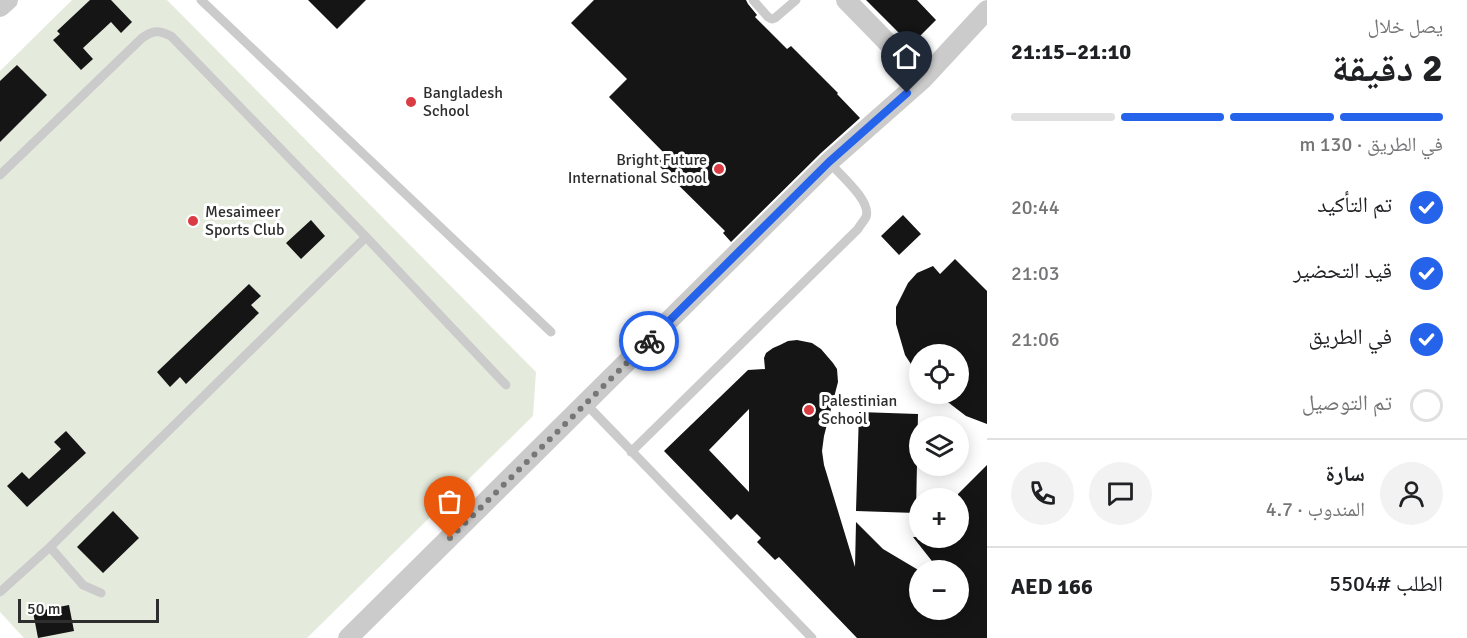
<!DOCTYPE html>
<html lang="ar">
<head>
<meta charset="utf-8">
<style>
	:root { --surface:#fff; --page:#f2f2f2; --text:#202124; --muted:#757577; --line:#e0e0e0; --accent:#2563eb }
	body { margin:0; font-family:Signika,"Noto Naskh Arabic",sans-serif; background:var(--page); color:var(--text); direction:rtl; height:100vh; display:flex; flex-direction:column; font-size:22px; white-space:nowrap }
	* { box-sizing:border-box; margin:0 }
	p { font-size:20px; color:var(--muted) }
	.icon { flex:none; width:33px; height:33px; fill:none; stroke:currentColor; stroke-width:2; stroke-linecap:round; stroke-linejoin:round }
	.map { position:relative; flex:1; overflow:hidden; direction:ltr }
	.side { display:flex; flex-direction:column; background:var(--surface); width:480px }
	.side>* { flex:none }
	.tools { position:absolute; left:909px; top:344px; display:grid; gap:12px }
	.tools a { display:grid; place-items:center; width:60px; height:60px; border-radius:50%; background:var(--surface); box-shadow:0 3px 15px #0003; font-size:30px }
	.scale { position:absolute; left:18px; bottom:15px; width:141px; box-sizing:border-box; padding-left:6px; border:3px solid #2e2e2e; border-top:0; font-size:16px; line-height:21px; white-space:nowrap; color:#2e2e2e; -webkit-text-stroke:4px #fff; paint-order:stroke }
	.pin { position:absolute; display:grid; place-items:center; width:51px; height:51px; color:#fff; margin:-62px -26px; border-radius:50% 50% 50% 0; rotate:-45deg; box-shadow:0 0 6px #0007 }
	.pin .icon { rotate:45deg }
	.courier { position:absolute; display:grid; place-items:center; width:60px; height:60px; margin:-30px; border:4px solid #2563eb; border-radius:50%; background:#fff; color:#222; box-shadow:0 2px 8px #0007 }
	.headline em { font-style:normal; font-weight:700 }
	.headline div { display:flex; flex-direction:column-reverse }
	.headline { display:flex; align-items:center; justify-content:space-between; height:102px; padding:0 24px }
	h1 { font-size:39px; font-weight:700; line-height:45px }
	.bar { display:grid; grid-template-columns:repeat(4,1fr); gap:9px 6px; align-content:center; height:72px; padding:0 24px }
	.bar i { height:8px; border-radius:4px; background:var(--line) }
	.bar .on { background:var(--accent) }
	.bar p { grid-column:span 4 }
	.line { display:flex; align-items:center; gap:15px; padding:0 24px; border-top:2px solid var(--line) }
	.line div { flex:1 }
	.round { display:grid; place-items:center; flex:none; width:63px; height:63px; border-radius:32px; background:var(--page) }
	ol { padding:0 24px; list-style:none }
	li { display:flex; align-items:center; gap:18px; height:66px }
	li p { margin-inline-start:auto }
	li .icon { padding:6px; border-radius:50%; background:var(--accent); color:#fff; stroke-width:4 }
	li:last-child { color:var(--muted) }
	li i { width:33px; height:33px; border:3px solid var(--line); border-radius:50% }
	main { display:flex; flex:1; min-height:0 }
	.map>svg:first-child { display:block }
	.green { fill:#e4ebdd }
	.building { fill:#151515; fill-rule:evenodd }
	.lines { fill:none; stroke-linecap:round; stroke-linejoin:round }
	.lane { stroke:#cbcbcb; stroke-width:9 }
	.street { stroke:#cbcbcb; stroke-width:20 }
	.done { stroke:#777; stroke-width:6; stroke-dasharray:0 10.8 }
	.route { stroke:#2563eb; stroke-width:8 }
	.poi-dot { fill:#da3c43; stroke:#fff; stroke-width:2 }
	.labels { text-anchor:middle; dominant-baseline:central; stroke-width:6; stroke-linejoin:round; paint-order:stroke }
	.poi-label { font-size:16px; fill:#2e2e2e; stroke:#fff; text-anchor:start }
</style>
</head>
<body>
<main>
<section class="side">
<div class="headline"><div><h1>2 دقيقة</h1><p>يصل خلال</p></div><em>21:10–21:15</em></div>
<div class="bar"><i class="on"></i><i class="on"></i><i class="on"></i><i></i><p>في الطريق · 130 m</p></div>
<ol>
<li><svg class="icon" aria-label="check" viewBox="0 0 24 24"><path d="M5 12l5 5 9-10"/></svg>تم التأكيد<p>20:44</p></li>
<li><svg class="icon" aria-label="check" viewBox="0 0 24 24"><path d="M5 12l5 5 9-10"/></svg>قيد التحضير<p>21:03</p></li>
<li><svg class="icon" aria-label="check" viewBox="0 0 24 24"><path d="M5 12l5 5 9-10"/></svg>في الطريق<p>21:06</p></li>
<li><i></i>تم التوصيل</li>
</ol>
<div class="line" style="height:108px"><a class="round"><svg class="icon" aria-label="person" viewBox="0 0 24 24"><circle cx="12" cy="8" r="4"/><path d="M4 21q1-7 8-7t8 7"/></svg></a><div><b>سارة</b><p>المندوب · 4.7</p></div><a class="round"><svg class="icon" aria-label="chat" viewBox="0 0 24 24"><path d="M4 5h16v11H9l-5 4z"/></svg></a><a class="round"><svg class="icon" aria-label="phone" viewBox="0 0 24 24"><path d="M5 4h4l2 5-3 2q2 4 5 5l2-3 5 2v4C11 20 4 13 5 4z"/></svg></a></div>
<div class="line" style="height:78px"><div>الطلب #5504</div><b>AED 166</b></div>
</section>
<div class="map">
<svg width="987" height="638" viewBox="0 0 987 638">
	<rect width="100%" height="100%" fill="#fff"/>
	<path class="green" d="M 72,0 L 167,0 L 536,372 L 533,416 L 307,638 L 24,638 L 0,612 L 0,71 Z"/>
	<path class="building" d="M 90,0 L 111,0 L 132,22 L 121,33 L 111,22 L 83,48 L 93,59 L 81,70 L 53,40 L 60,34 L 57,31 Z
		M 308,0 L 366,0 L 337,29 Z
		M 594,0 L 746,0 L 748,4 L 757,15 L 755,17 L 787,49 L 791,46 L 838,93 L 837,94 L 860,118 L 821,153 L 731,242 L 723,233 L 725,231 L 656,163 L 665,154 L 609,97 L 627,79 L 571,23 Z
		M 866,0 L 917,0 L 936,20 L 911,45 Z
		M 17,65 L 47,95 L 0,142 L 0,81 Z
		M 903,215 L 921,234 L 899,255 L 881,236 Z
		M 311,220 L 325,236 L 301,259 L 286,243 Z
		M 955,259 L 987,291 L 987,424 L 966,416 L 936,393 L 958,393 L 958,354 L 920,354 L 920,378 L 905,355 L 896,324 L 896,307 L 908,283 L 917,273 L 933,266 L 940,274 Z
		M 249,284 L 261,296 L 251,305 L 259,313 L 186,384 L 180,377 L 170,387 L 157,372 Z
		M 797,340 L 812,343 L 821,349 L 833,363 L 837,369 L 838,382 L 824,436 L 822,451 L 824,465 L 855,567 L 856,522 L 883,549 L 920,571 L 920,609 L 958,609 L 958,570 L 939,570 L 913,537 L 958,537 L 958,494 L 987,465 L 987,638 L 857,638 L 779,557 L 775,560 L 757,542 L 761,538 L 737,514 L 731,520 L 664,451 L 748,370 L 765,369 L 764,358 L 766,353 L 773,348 L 780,345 L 788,341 ZM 749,409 L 749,492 L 709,450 Z
		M 859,412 L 918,414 L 916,513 L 856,511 Z
		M 66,431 L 86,453 L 27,507 L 7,486 L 22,472 L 29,479 L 61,449 L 54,442 Z
		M 113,511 L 139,538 L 103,573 L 77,547 Z
		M 69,605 L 74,631 L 38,638 L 33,612 Z"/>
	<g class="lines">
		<path class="lane" d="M 201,0 L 551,332
			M 753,0 L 768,17 L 772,19 L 775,18 L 796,0
			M 0,175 L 142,38 C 153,30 159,30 171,36 L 366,237 L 506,385
			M 586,404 L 812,638
			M 631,452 L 858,229 C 860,225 864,221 866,217 C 872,201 839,174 829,162
			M 50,547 L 83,585 L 101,593
			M 0,592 L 50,547 L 366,237"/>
		<path class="street" d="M 846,0 L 923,79
			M 0,7 L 8,0
			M 348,638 L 829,162 L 923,79 L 987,10"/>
	</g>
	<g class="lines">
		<path class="done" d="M 450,538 L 649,341"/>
		<path class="route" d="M 649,341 L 829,162 L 907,93"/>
	</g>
	<g class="poi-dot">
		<circle cx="411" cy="102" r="6"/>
		<circle cx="719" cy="169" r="6"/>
		<circle cx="193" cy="221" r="6"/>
		<circle cx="809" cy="410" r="6"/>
	</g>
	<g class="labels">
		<g class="poi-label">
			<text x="423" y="93">Bangladesh<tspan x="423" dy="18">School</tspan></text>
			<text x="707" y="160" text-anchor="end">Bright Future<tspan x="707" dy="18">International School</tspan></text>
			<text x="205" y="212">Mesaimeer<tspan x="205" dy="18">Sports Club</tspan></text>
			<text x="821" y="401">Palestinian<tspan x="821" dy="18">School</tspan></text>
		</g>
	</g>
</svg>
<div class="tools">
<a><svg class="icon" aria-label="locate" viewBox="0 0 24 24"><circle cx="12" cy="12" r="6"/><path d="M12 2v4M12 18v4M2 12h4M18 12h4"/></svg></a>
<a><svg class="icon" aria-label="layers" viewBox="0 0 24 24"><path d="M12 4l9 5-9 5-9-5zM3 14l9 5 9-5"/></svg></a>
<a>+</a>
<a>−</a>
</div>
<div class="scale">50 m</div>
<div class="pin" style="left:450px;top:538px;background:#ea580c"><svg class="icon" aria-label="bag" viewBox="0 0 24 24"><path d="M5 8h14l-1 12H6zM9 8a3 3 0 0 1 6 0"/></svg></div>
<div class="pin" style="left:907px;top:93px;background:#1f2937"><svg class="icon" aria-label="home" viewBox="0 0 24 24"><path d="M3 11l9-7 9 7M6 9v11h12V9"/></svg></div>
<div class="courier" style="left:649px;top:341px"><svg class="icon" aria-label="bike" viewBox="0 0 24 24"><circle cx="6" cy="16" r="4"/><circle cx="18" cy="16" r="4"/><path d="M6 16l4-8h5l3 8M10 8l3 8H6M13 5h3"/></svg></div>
</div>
</main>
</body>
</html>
